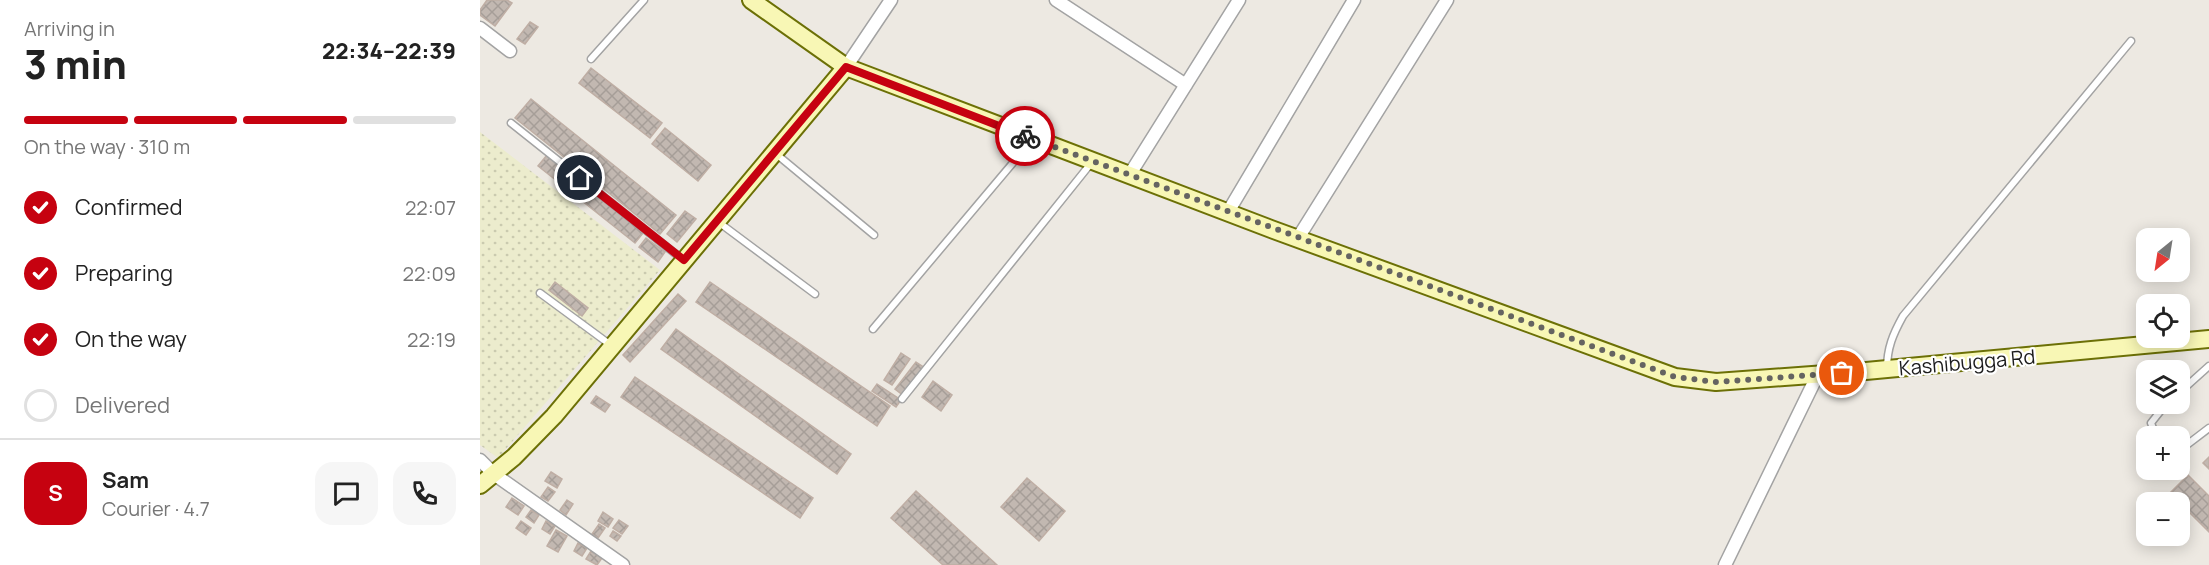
<!DOCTYPE html>
<html lang="en">
<head>
<meta charset="utf-8">
<style>
	:root { --surface:#fff; --page:#f6f6f6; --text:#222; --muted:#767676; --line:#e0e0e0; --accent:#c60210 }
	body { margin:0; font-family:Manrope,sans-serif; background:var(--page); color:var(--text); height:100vh; display:flex; flex-direction:column; font-size:22px; white-space:nowrap }
	* { box-sizing:border-box; margin:0 }
	p { font-size:20px; color:var(--muted) }
	.icon { flex:none; width:33px; height:33px; fill:none; stroke:currentColor; stroke-width:2; stroke-linecap:round; stroke-linejoin:round }
	.map { position:relative; flex:1; overflow:hidden }
	.panel { display:flex; flex-direction:column; background:var(--surface); width:480px }
	.panel>* { flex:none }
	.needle { width:39px; rotate:210deg }
	.fabs { position:absolute; left:1656px; top:228px; display:grid; gap:12px }
	.fabs a { display:grid; place-items:center; width:54px; height:54px; border-radius:12px; background:var(--surface); box-shadow:0 3px 15px #0003; font-size:30px }
	.pin { position:absolute; display:grid; place-items:center; width:51px; height:51px; color:#fff; margin:-26px; border:3px solid #fff; border-radius:50%; box-shadow:0 2px 6px #0007 }
	.courier { position:absolute; display:grid; place-items:center; width:60px; height:60px; margin:-30px; border:4px solid #c60210; border-radius:50%; background:#fff; color:#222; box-shadow:0 2px 8px #0007 }
	.overview em { font-style:normal; font-weight:800 }
	.overview div { display:flex; flex-direction:column-reverse }
	.overview { display:flex; align-items:center; justify-content:space-between; height:102px; padding:0 24px }
	h1 { font-size:39px; font-weight:800; line-height:45px }
	.bar { display:grid; grid-template-columns:repeat(4,1fr); gap:9px 6px; align-content:center; height:72px; padding:0 24px }
	.bar i { height:8px; border-radius:4px; background:var(--line) }
	.bar .current { background:var(--accent) }
	.bar p { grid-column:span 4 }
	.line { display:flex; align-items:center; gap:15px; padding:0 24px; border-top:2px solid var(--line) }
	.line div { flex:1 }
	.round { display:grid; place-items:center; flex:none; width:63px; height:63px; border-radius:18px; background:var(--page) }
	ol { padding:0 24px; list-style:none }
	li { display:flex; align-items:center; gap:18px; height:66px }
	li p { margin-inline-start:auto }
	li .icon { padding:6px; border-radius:50%; background:var(--accent); color:#fff; stroke-width:4 }
	li:last-child { color:var(--muted) }
	li i { width:33px; height:33px; border:3px solid var(--line); border-radius:50% }
	main { display:flex; flex:1; min-height:0 }
	.map>svg:first-child { display:block }
	.farmland { fill:url(#farmland-dots) }
	.building { fill:url(#building-cross-hatch); stroke:#bfaea4; stroke-width:1.5 }
	.lines { fill:none; stroke-linecap:round; stroke-linejoin:round }
	.lane-casing { stroke:#a3a3a3; stroke-width:9 }
	.street-casing { stroke:#a3a3a3; stroke-width:15 }
	.secondary-casing { stroke:#6c7006; stroke-width:20 }
	.lane { stroke:#fff; stroke-width:6 }
	.street { stroke:#fff; stroke-width:12 }
	.secondary { stroke:#f8f7b5; stroke-width:16 }
	.done { stroke:#656461; stroke-width:6; stroke-dasharray:0 10.8 }
	.route { stroke:#c60210; stroke-width:8 }
	.labels { text-anchor:middle; dominant-baseline:central; stroke-width:4.5; stroke-linejoin:round; paint-order:stroke }
	.street-label { font-size:20px; fill:#1c1c1c; stroke:#fff }
</style>
</head>
<body>
<main>
<section class="panel">
<div class="overview"><div><h1>3 min</h1><p>Arriving in</p></div><em>22:34–22:39</em></div>
<div class="bar"><i class="current"></i><i class="current"></i><i class="current"></i><i></i><p>On the way · 310 m</p></div>
<ol>
<li><svg class="icon" aria-label="check" viewBox="0 0 24 24"><path d="M5 12l5 5 9-10"/></svg>Confirmed<p>22:07</p></li>
<li><svg class="icon" aria-label="check" viewBox="0 0 24 24"><path d="M5 12l5 5 9-10"/></svg>Preparing<p>22:09</p></li>
<li><svg class="icon" aria-label="check" viewBox="0 0 24 24"><path d="M5 12l5 5 9-10"/></svg>On the way<p>22:19</p></li>
<li><i></i>Delivered</li>
</ol>
<div class="line" style="height:108px"><b class="round" style="background:var(--accent);color:#fff">S</b><div><b>Sam</b><p>Courier · 4.7</p></div><a class="round"><svg class="icon" aria-label="chat" viewBox="0 0 24 24"><path d="M4 5h16v11H9l-5 4z"/></svg></a><a class="round"><svg class="icon" aria-label="phone" viewBox="0 0 24 24"><path d="M5 4h4l2 5-3 2q2 4 5 5l2-3 5 2v4C11 20 4 13 5 4z"/></svg></a></div>
</section>
<div class="map">
<svg width="1729" height="565" viewBox="0 0 1729 565">
	<defs>
		<pattern id="farmland-dots" width="8" height="8" patternUnits="userSpaceOnUse" patternTransform="scale(1.5)"><rect width="8" height="8" fill="#ececcd"/><path d="M2 2h.1M6 6h.1" fill="none" stroke="#cacaaf" stroke-width="1.8" stroke-linecap="round"/></pattern>
		<pattern id="building-cross-hatch" width="8" height="8" patternUnits="userSpaceOnUse" patternTransform="scale(1.5)"><rect width="8" height="8" fill="#c2b8b1"/><path d="M0 0l8 8M0 8l8-8" fill="none" stroke="#a69e98"/></pattern>
	</defs>
	<rect width="100%" height="100%" fill="#ede9e2"/>
	<path class="farmland" d="M 0,132 L 180,270 L 18,458 L 0,445 Z"/>
	<path class="building" d="M 7,0 L 27,0 L 32,3 L 15,26 L 0,15 L 0,10 Z
		M 50,22 L 58,27 L 45,44 L 37,39 Z
		M 111,68 L 182,123 L 170,138 L 99,83 Z
		M 51,99 L 196,215 L 180,234 L 35,118 Z
		M 185,128 L 231,165 L 218,181 L 172,144 Z
		M 67,155 L 163,233 L 155,243 L 58,166 Z
		M 205,211 L 216,219 L 197,242 L 187,234 Z
		M 166,238 L 185,252 L 178,262 L 159,247 Z
		M 75,282 L 108,308 L 102,316 L 69,290 Z
		M 230,282 L 410,406 L 397,426 L 216,302 Z
		M 198,294 L 206,301 L 150,362 L 143,355 Z
		M 196,329 L 371,454 L 357,474 L 181,349 Z
		M 421,353 L 430,359 L 412,385 L 404,380 Z
		M 436,362 L 445,368 L 424,396 L 415,389 Z
		M 155,377 L 333,498 L 320,518 L 141,397 Z
		M 453,381 L 472,395 L 461,411 L 442,397 Z
		M 397,384 L 421,400 L 416,407 L 392,391 Z
		M 116,396 L 130,405 L 125,412 L 111,403 Z
		M 1729,457 L 1729,469 L 1723,463 Z
		M 71,472 L 82,479 L 77,488 L 65,481 Z
		M 1708,475 L 1729,496 L 1729,532 L 1690,493 Z
		M 547,478 L 585,511 L 559,541 L 521,507 Z
		M 68,487 L 75,492 L 68,501 L 61,497 Z
		M 436,491 L 517,565 L 463,565 L 411,518 Z
		M 32,498 L 44,506 L 38,515 L 26,507 Z
		M 87,500 L 93,504 L 86,515 L 80,510 Z
		M 51,510 L 59,515 L 54,523 L 46,517 Z
		M 123,512 L 133,519 L 128,527 L 118,521 Z
		M 139,520 L 148,526 L 142,534 L 133,528 Z
		M 41,521 L 51,528 L 46,535 L 36,528 Z
		M 66,521 L 75,526 L 70,534 L 62,529 Z
		M 119,524 L 125,528 L 118,538 L 112,534 Z
		M 76,530 L 87,536 L 78,552 L 67,546 Z
		M 133,531 L 141,536 L 137,541 L 130,536 Z
		M 98,543 L 107,548 L 102,556 L 94,551 Z
		M 111,551 L 122,558 L 117,565 L 106,559 Z"/>
	<g class="lines">
		<defs>
			<path id="lane" d="M 111,59 L 164,0
				M 31,123 L 202,259
				M 295,153 L 394,235
				M 237,221 L 335,294
				M 60,293 L 132,346
				M 393,329 L 553,139
				M 1407,369 C 1407,348 1413,334 1423,316 L 1651,41
				M 1700,392 L 1729,366
				M 422,399 L 612,162
				M 1676,436 L 1671,423 L 1686,404
				M 1700,446 L 1708,444 L 1729,428"/>
			<path id="street" d="M 576,0 L 706,85
				M 0,28 L 30,51
				M 366,67 L 411,0
				M 650,174 L 759,0
				M 748,212 L 874,0
				M 818,238 L 967,0
				M 0,460 L 14,474 L 143,565
				M 1245,565 L 1338,374"/>
			<path id="secondary" d="M 271,0 L 366,67 L 791,229 L 1195,377 L 1236,382 L 1386,371 L 1729,339
				M 0,485 L 34,457 L 74,416 L 366,67"/>
		</defs>
		<use href="#lane" class="lane-casing"/>
		<use href="#street" class="street-casing"/>
		<use href="#secondary" class="secondary-casing"/>
		<use href="#lane" class="lane"/>
		<use href="#street" class="street"/>
		<use href="#secondary" class="secondary"/>
	</g>
	<g class="lines">
		<path class="done" d="M 545,136 L 1195,377 L 1236,382 L 1362,373"/>
		<path class="route" d="M 100,178 L 204,260 L 366,67 L 545,136"/>
	</g>
	<g class="labels">
		<g class="street-label">
			<text transform="translate(1487 362) rotate(-5)">Kashibugga Rd</text>
		</g>
	</g>
</svg>
<div class="fabs">
<a><svg class="needle" viewBox="-14 -14 28 28"><path d="M0-13l5 13h-10z" fill="#e53935"/><path d="M0 13l5-13h-10z" fill="#767676"/></svg></a>
<a><svg class="icon" aria-label="locate" viewBox="0 0 24 24"><circle cx="12" cy="12" r="6"/><path d="M12 2v4M12 18v4M2 12h4M18 12h4"/></svg></a>
<a><svg class="icon" aria-label="layers" viewBox="0 0 24 24"><path d="M12 4l9 5-9 5-9-5zM3 14l9 5 9-5"/></svg></a>
<a>+</a>
<a>−</a>
</div>
<div class="pin" style="left:1362px;top:373px;background:#ea580c"><svg class="icon" aria-label="bag" viewBox="0 0 24 24"><path d="M5 8h14l-1 12H6zM9 8a3 3 0 0 1 6 0"/></svg></div>
<div class="pin" style="left:100px;top:178px;background:#1f2937"><svg class="icon" aria-label="home" viewBox="0 0 24 24"><path d="M3 11l9-7 9 7M6 9v11h12V9"/></svg></div>
<div class="courier" style="left:545px;top:136px"><svg class="icon" aria-label="bike" viewBox="0 0 24 24"><circle cx="6" cy="16" r="4"/><circle cx="18" cy="16" r="4"/><path d="M6 16l4-8h5l3 8M10 8l3 8H6M13 5h3"/></svg></div>
</div>
</main>
</body>
</html>
